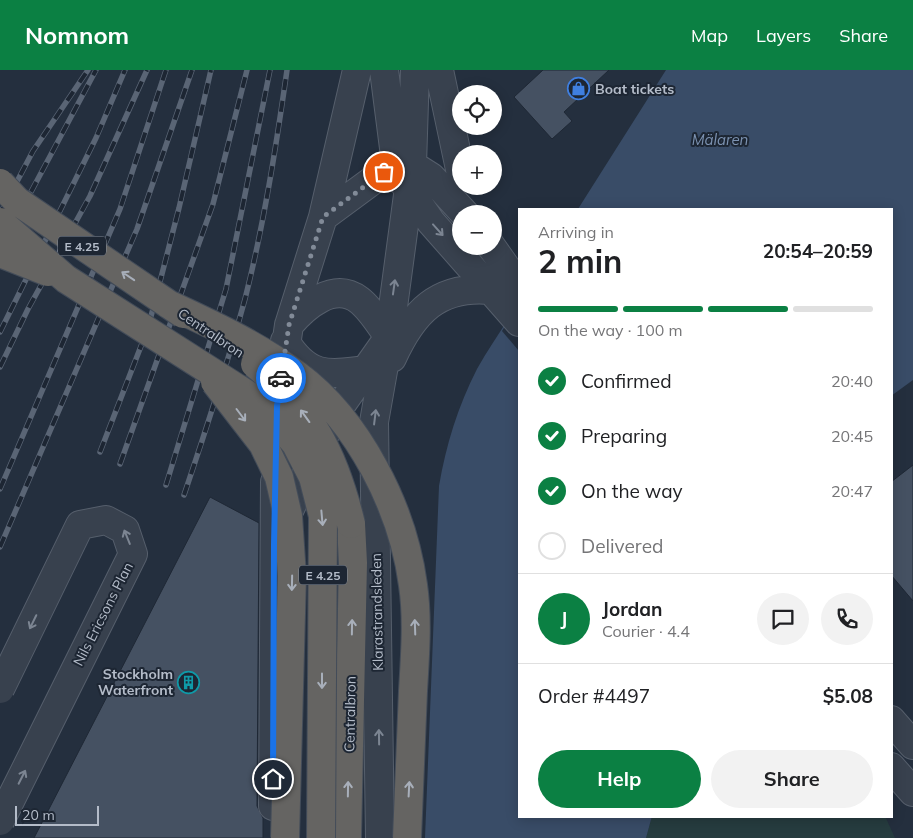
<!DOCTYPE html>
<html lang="en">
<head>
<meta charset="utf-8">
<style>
	:root { --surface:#fff; --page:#f2f2f2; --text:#202124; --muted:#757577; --line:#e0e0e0; --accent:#0b8043 }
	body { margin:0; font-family:Mulish,sans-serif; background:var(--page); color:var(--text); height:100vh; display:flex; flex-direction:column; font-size:19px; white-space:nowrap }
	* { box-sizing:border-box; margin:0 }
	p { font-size:16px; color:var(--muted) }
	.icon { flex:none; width:28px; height:28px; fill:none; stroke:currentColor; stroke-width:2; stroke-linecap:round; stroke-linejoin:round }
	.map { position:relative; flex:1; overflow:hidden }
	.panel { position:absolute; left:518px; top:138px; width:375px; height:610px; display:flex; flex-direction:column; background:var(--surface); border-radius:0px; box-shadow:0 2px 12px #0003 }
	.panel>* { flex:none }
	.buttons { position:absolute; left:452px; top:15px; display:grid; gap:10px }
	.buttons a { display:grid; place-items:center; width:50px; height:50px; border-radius:50%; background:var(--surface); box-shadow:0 2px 12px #0003; font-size:25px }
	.scale { position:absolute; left:15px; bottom:12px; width:84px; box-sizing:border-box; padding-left:5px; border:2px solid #b4bcc9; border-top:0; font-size:14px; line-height:18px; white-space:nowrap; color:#b4bcc9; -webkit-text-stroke:4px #1d2633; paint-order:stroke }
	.pin { position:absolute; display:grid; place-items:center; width:42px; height:42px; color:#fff; margin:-21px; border:2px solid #fff; border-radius:50%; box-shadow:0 1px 5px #0007 }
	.courier { position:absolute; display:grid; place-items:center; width:50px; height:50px; margin:-25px; border:4px solid #1a73e8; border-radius:50%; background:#fff; color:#222; box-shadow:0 1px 6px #0007 }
	.head em { font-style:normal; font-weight:700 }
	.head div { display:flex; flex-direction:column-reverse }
	.head { display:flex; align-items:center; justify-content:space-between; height:85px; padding:0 20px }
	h1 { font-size:32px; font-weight:700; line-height:38px }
	.bar { display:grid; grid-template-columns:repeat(4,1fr); gap:8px 5px; align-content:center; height:60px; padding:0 20px }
	.bar i { height:6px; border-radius:4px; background:var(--line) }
	.bar .active { background:var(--accent) }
	.bar p { grid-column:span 4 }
	.line { display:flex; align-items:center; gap:12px; padding:0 20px; border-top:1px solid var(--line) }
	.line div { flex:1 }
	.round { display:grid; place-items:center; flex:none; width:52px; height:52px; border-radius:26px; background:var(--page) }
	ol { padding:0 20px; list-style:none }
	li { display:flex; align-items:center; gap:15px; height:55px }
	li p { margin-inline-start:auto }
	li .icon { padding:5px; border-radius:50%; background:var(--accent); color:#fff; stroke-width:4 }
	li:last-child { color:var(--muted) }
	li i { width:28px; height:28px; border:2px solid var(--line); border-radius:50% }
	.action { display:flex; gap:10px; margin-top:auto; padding:10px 20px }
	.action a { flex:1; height:58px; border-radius:30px; background:var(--accent); color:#fff; font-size:20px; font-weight:700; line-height:58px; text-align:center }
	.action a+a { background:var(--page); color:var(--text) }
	header { display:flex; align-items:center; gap:30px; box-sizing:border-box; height:70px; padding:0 25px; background:var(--accent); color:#fff }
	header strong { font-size:24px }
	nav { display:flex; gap:28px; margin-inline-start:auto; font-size:18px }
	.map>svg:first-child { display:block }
	.green { fill:#263c3f }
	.water { fill:#394c67 }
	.pier { fill:#242f3e }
	.building { fill:#455162; stroke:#1f2835 }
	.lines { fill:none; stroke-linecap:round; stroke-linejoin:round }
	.tertiary-casing { stroke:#565f6c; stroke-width:30 }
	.trunk-casing { stroke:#434c59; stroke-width:30 }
	.tertiary { stroke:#38414e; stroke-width:28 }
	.trunk { stroke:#656462; stroke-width:28 }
	.rail-casing { stroke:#5a6575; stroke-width:5.5 }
	.rail { stroke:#1d2633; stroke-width:4; stroke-dasharray:11; stroke-linecap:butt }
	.minor-bridge-casing { stroke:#565f6c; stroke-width:30; stroke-linecap:butt }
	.trunk-bridge-casing { stroke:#434c59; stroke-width:30; stroke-linecap:butt }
	.minor-bridge { stroke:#38414e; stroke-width:28 }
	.trunk-bridge { stroke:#656462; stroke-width:28 }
	.oneway { stroke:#7c8592 }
	.oneway2 { stroke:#a8afba }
	.done { stroke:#828b98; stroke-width:5; stroke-dasharray:0 9 }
	.route { stroke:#1a73e8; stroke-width:6 }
	.labels { text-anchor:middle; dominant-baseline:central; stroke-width:4; stroke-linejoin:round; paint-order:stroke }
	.shield { fill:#1d2633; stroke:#878f9c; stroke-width:1 }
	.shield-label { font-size:12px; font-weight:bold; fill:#b4bcc9 }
	.poi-label { font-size:14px; font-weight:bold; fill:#b4bcc9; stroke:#1d2633; text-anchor:start }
	.street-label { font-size:14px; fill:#b4bcc9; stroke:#1d2633 }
	.water-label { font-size:15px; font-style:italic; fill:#7c92b1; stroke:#1d2633 }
</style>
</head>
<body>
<header>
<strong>Nomnom</strong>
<nav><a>Map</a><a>Layers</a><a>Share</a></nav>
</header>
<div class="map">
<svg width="913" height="768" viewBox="0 0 913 768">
	<rect width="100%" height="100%" fill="#242f3e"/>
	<path class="green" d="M 652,746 L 885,746 L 895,768 L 646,768 Z"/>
	<path class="water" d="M 666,0 L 913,0 L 913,310 L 891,326 L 891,139 L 578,139 Z
		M 519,233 L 519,746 L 652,746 L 646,768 L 425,768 L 439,416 C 446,375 458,336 477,299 C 490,276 505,255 519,233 Z"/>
	<path class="pier" d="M 519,233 L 519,281 L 502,261 Z"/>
	<path class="building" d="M 543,0 L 609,0 L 564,42 L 572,51 L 552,69 L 514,27 Z
		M 913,395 L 913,531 L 891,505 L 891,412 Z
		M 210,427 L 259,453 L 257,736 L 263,748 L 263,768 L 34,768 Z"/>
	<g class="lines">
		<defs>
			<path id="tertiary" d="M 384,0 L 394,78 L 404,113 L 431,152 L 519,252
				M 439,0 L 461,104
				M 323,147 L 357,0
				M 491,176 L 519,216
				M 285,271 C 308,308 327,305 366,300
				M 392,288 C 413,242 438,215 491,220
				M 280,317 L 289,255 L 323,147 L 384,102 L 412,95 L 431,107 L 465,144
				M 281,458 L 334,345 L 389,267 C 380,255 371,239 359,230 C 334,211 305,236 289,255
				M 891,650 L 913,675
				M 891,697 L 913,722
				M 273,736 L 275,412
				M 380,768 L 374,352 L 389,267 L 412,95 L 415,0"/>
			<path id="trunk" d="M 347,768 L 353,493 L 351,454"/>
		</defs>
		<use href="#tertiary" class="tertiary-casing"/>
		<use href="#trunk" class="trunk-casing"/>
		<use href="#tertiary" class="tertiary"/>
		<use href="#trunk" class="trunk"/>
		<defs>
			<path id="rail" d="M 0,144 L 33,81 L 88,0
				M 0,180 L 96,0
				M 0,262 L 96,68 L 125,0
				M 0,297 L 28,239 L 90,126 L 147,0
				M 100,382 L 148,258 L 179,138 L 211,0
				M 120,394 L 213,134 L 247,0
				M 166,415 L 226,219 L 270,0
				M 0,419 L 120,139 L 166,0
				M 184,425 C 206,360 227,295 245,229 C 264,154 276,77 287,0
				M 0,477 L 137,159 L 192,0"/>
		</defs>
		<use href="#rail" class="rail-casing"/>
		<use href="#rail" class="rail"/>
		<defs>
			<path id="minor-bridge" d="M 0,619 L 80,455 L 106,450 L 125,460 L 133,484 L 0,751"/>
			<path id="trunk-bridge" d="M 0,113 L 17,131 L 183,244
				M 0,152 L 66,209 L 262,334 L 296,374 L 313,407 L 323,446 L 321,768
				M 0,183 L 48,202
				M 168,234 C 213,255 257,275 297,305 C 359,351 403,439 413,515 C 418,549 415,586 413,621 C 411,670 409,719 407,768
				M 255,294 C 312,341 334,384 351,454
				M 215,312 L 263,374 L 279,407 L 288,446 L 292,506 L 285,768"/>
		</defs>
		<use href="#minor-bridge" class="minor-bridge-casing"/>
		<use href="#trunk-bridge" class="trunk-bridge-casing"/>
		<use href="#minor-bridge" class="minor-bridge"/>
		<use href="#trunk-bridge" class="trunk-bridge"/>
	</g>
	<defs><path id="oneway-shaft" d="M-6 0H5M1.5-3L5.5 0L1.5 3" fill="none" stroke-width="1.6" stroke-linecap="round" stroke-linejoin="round" transform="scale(1.25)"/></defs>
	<g class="oneway">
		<use href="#oneway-shaft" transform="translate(438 160) rotate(48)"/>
		<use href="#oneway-shaft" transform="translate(394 217) rotate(-82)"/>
		<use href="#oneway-shaft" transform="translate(375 347) rotate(-83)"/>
		<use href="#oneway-shaft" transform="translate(127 467) rotate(-112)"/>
		<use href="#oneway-shaft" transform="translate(33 552) rotate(116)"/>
		<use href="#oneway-shaft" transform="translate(379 667) rotate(-91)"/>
		<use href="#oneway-shaft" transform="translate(22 707) rotate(-63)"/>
	</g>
	<g class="oneway2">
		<use href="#oneway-shaft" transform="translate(128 206) rotate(-146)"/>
		<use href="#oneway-shaft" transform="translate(241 345) rotate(53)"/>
		<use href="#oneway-shaft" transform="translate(305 346) rotate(-126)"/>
		<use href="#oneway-shaft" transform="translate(322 448) rotate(85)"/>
		<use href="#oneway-shaft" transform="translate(292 513) rotate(91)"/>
		<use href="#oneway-shaft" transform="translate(352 557) rotate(-89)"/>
		<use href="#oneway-shaft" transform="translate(415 557) rotate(-92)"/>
		<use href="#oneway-shaft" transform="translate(322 611) rotate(90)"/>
		<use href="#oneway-shaft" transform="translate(348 719) rotate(-89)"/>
		<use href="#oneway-shaft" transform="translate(409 719) rotate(-87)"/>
	</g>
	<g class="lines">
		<path class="done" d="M 281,308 L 289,255 L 323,147 L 384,102"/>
		<path class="route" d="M 273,709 L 274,474 L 277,336 L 281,308"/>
	</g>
	<defs>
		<symbol id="shop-ring" viewBox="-11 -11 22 22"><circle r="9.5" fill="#1d2633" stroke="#3f7fe0" stroke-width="1.5"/><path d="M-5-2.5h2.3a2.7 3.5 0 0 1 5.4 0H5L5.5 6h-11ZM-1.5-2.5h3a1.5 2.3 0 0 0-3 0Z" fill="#3f7fe0"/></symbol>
		<symbol id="building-ring" viewBox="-11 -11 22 22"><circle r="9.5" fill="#1d2633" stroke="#0f9aa8" stroke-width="1.5"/><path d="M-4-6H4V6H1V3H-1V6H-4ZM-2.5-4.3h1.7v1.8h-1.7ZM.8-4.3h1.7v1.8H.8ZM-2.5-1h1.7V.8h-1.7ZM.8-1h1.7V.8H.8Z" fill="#0f9aa8"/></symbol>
	</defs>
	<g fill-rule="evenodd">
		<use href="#shop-ring" x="566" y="6" width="25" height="25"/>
		<use href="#building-ring" x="176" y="600" width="25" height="25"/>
	</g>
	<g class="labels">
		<g class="shield">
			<rect x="58" y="166.5" width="48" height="19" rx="4"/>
			<rect x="299" y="495.5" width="48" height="19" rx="4"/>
		</g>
		<g class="shield-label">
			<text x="82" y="176">E 4.25</text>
			<text x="323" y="505">E 4.25</text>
		</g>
		<g class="poi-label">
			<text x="595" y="19">Boat tickets</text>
			<text x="173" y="604" text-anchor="end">Stockholm<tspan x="173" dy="16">Waterfront</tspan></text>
		</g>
		<g class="street-label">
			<text transform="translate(211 263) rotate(34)">Centralbron</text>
			<text transform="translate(377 542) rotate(-91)">Klarastrandsleden</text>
			<text transform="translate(103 544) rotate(-63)">Nils Ericsons Plan</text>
			<text transform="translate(350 644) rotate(-89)">Centralbron</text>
		</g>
		<g class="water-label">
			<text x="720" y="69">Mälaren</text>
		</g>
	</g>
</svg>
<div class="buttons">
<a><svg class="icon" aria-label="locate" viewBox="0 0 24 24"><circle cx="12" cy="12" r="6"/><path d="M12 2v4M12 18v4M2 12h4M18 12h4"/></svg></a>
<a>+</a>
<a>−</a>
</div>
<div class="scale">20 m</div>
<div class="pin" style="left:384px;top:102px;background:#ea580c"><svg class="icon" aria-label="bag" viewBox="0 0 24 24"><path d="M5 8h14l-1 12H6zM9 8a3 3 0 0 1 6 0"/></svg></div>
<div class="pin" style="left:273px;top:709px;background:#1f2937"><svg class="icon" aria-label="home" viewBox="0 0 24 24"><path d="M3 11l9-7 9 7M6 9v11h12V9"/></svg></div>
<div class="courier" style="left:281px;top:308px"><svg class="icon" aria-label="car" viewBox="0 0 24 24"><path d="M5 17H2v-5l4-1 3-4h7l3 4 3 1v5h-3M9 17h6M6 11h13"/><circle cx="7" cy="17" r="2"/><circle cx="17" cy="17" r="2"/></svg></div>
<section class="panel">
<div class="head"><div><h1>2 min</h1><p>Arriving in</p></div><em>20:54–20:59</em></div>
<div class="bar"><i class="active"></i><i class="active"></i><i class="active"></i><i></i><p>On the way · 100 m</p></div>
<ol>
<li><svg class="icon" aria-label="check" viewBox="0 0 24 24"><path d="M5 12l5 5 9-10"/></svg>Confirmed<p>20:40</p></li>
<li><svg class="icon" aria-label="check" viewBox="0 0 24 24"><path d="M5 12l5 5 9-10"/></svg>Preparing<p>20:45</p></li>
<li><svg class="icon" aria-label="check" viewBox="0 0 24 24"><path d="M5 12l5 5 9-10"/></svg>On the way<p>20:47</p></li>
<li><i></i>Delivered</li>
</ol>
<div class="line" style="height:90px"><b class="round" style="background:var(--accent);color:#fff">J</b><div><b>Jordan</b><p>Courier · 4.4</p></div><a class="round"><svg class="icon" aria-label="chat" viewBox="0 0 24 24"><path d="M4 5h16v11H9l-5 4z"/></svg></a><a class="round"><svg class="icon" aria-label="phone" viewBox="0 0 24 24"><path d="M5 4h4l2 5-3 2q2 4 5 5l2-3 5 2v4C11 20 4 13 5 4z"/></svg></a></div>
<div class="line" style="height:65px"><div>Order #4497</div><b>$5.08</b></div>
<div class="action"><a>Help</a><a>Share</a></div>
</section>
</div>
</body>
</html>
